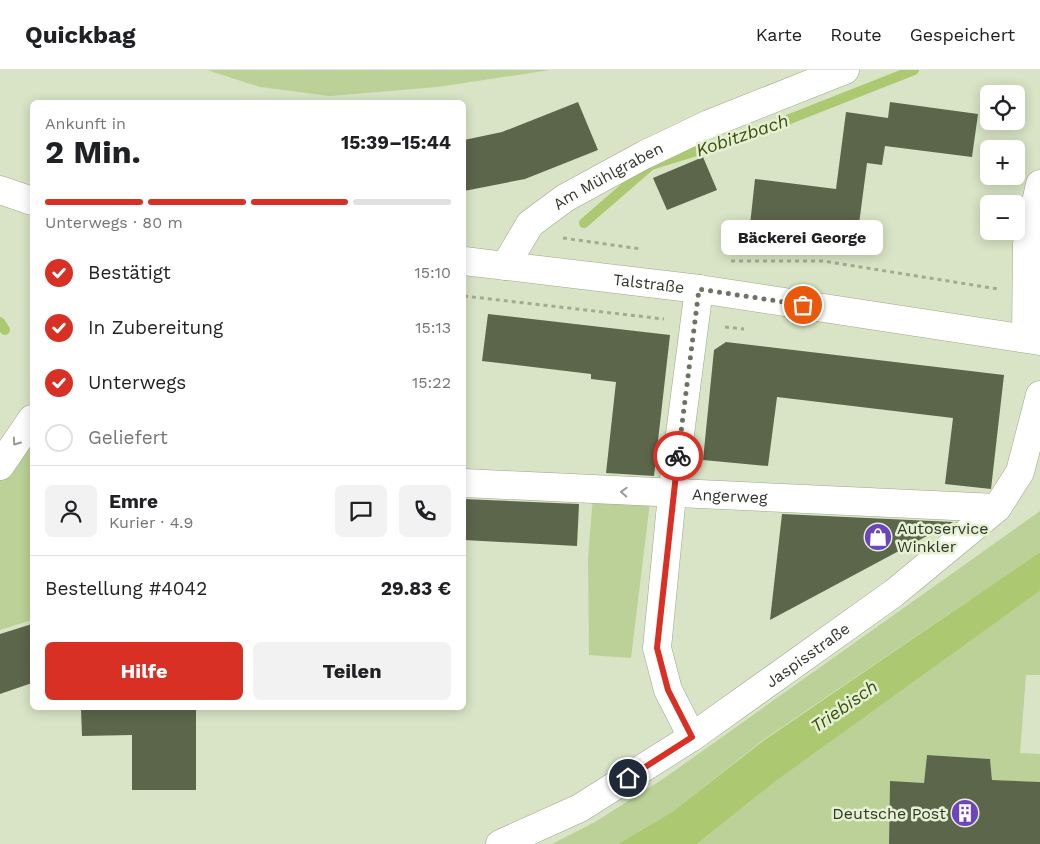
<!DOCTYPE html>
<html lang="de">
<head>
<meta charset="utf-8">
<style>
	:root { --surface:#fff; --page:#f2f2f2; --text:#202124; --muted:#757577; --line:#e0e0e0; --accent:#d93025 }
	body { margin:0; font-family:"Work Sans",sans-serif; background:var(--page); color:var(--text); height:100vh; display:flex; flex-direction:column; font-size:19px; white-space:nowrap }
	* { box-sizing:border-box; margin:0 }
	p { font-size:16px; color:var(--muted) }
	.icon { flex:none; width:28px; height:28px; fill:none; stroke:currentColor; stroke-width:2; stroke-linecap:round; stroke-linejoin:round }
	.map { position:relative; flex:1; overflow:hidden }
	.drawer { position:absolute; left:30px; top:30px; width:436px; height:610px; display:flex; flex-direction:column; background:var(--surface); border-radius:8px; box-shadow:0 2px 12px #0003 }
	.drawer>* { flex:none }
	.controls { position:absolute; left:980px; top:15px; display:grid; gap:10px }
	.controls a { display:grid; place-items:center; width:45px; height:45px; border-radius:8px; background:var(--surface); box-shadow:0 2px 12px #0003; font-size:25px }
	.pin { position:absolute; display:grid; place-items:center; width:42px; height:42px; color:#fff; margin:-21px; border:2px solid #fff; border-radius:50%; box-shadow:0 1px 5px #0007 }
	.courier { position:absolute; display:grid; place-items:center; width:50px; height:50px; margin:-25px; border:4px solid #d93025; border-radius:50%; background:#fff; color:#222; box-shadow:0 1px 6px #0007 }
	.bubble { position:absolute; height:35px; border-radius:8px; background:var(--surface); box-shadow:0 2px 12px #0003; font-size:16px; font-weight:700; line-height:35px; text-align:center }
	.summary em { font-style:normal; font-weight:700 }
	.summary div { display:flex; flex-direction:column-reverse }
	.summary { display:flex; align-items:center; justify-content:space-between; height:85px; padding:0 15px }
	h1 { font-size:32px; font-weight:700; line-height:38px }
	.bar { display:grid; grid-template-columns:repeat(4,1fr); gap:8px 5px; align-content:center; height:60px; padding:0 15px }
	.bar i { height:6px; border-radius:4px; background:var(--line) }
	.bar .current { background:var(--accent) }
	.bar p { grid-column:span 4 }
	.line { display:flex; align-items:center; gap:12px; padding:0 15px; border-top:1px solid var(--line) }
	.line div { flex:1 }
	.round { display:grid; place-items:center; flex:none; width:52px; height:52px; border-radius:8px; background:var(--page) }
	ol { padding:0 15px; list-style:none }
	li { display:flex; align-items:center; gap:15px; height:55px }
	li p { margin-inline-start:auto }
	li .icon { padding:5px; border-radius:50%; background:var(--accent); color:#fff; stroke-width:4 }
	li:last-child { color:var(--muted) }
	li i { width:28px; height:28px; border:2px solid var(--line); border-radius:50% }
	.cta { display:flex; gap:10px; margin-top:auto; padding:10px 15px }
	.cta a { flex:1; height:58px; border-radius:8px; background:var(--accent); color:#fff; font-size:20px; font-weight:700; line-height:58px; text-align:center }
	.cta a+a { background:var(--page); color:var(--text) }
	header { display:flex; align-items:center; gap:30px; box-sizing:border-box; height:70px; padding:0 25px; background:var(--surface); border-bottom:1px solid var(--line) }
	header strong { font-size:24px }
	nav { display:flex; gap:28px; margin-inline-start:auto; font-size:18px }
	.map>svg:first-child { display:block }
	.green { fill:#bcd197 }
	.water { fill:#acc971 }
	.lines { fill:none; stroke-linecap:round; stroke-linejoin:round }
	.stream { stroke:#acc971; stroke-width:10 }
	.building { fill:#5c664b }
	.minor-casing { stroke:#9da88a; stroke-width:29 }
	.major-casing { stroke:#9da88a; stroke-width:29 }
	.path { stroke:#a2ab92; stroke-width:3; stroke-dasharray:4 4; stroke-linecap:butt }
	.minor { stroke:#fff; stroke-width:28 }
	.major { stroke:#fff; stroke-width:28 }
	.oneway { stroke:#989a94 }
	.done { stroke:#6c7360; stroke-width:5; stroke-dasharray:0 9 }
	.route { stroke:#d93025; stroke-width:6 }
	.labels { text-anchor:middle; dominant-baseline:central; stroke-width:5; stroke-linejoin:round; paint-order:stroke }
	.street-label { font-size:16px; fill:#32362a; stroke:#e5f1d2 }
	.poi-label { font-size:16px; fill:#32362a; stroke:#e5f1d2; text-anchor:start }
	.water-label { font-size:18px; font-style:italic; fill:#3c4e0e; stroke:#e5f1d2 }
</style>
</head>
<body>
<header>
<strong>Quickbag</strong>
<nav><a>Karte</a><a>Route</a><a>Gespeichert</a></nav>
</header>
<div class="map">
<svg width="1040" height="774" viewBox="0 0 1040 774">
	<rect width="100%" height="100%" fill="#d8e4c5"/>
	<path class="green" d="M 207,0 L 550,0 L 438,17 L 330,26 L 260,17 Z
		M 32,363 L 32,550 L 0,560 L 0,410 Z
		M 593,426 L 650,432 L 631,588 L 589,585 L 588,488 Z
		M 1040,441 L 1040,482 L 763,670 L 672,742 L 618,774 L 552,774 L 595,752 L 663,709 Z
		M 1040,521 L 1040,605 L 1026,605 L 1020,683 L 1040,684 L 1040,712 L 992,710 L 990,689 L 927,685 L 924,713 L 890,712 L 889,774 L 697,774 L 776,711 Z"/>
	<path class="water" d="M 1040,482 L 1040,521 L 776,711 L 697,774 L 618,774 L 672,742 L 763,671 Z"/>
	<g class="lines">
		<path class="stream" d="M 584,153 L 651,95 L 749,65 L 914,0
			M 0,252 L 5,260"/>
	</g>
	<path class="building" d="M 578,32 L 598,80 L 525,109 L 464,121 L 464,70 L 502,62 Z
		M 890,32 L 978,44 L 972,87 L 885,76 L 882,95 L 867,93 L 856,177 L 749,164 L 755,109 L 836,119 L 846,42 L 888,48 Z
		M 703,87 L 717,120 L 667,140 L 653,108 Z
		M 488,244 L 670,265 L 654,406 L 606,403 L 616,312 L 591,309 L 591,304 L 482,291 Z
		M 726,272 L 1004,305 L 991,419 L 945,414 L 953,348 L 777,327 L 768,396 L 703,390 L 714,280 Z
		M 464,429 L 579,434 L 577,476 L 464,470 Z
		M 782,444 L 953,452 L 770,550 Z
		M 32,554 L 32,613 L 0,624 L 0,564 Z
		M 81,638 L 196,638 L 196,720 L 132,720 L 132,665 L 82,666 Z
		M 927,685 L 990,689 L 992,710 L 1040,712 L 1040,774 L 889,774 L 890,711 L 924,713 Z"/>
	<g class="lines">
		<defs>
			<g id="minor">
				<path id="s1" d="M 505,196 L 530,154 L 565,128 L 644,85 L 709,54 L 845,0"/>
				<path d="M 1026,268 L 1027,174 L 1040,114"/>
				<path d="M 0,396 L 32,349"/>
				<path id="s2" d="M 464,413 L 997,438"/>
				<path d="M 692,667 L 668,620 L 657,578 L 672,425 L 699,219"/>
				<path id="s3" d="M 500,774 L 580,738 L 692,667 L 894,523 L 997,438 L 1020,402 L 1040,325"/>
			</g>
			<g id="major">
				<path d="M 0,120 L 32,131"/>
				<path id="s4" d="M 464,191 L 699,219 L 1040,271"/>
			</g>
		</defs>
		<use href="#minor" class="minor-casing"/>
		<use href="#major" class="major-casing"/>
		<path class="path" d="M 563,168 L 641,179
			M 731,191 L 823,191 L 998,219
			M 464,226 L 664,249
			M 725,257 L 744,259"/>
		<use href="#minor" class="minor"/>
		<use href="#major" class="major"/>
	</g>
	<defs><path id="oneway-chevron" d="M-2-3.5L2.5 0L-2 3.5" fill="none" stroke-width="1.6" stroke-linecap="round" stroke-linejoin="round" transform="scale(1.25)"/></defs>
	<g class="oneway">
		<use href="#oneway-chevron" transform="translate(16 372) rotate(125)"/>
		<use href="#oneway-chevron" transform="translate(624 422) rotate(-177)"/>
	</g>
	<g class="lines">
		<path class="done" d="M 678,386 L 699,219 L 803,235"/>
		<path class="route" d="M 628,708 L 692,667 L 668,620 L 657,578 L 678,386"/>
	</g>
	<defs>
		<symbol id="shop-disc" viewBox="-11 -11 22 22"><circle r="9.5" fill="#6d44bc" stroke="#e5f1d2"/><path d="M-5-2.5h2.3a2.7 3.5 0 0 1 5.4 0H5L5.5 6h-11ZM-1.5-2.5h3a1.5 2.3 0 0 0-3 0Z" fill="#fff"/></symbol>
		<symbol id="building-disc" viewBox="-11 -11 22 22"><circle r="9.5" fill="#6d44bc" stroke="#e5f1d2"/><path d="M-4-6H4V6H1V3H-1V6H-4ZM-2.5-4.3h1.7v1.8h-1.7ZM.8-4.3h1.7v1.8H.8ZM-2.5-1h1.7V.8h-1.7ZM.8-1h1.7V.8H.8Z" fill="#fff"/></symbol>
	</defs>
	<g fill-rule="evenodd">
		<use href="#shop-disc" x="862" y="451" width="32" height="32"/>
		<use href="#building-disc" x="949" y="727" width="32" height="32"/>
	</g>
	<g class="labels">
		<g class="street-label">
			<text stroke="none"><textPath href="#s1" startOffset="141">Am Mühlgraben</textPath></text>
			<text stroke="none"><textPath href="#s4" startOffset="186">Talstraße</textPath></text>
			<text stroke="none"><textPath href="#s2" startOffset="266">Angerweg</textPath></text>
			<text stroke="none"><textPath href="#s3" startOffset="362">Jaspisstraße</textPath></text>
		</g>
		<g class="poi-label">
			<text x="897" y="458">Autoservice<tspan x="897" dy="18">Winkler</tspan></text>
			<text x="946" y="743" text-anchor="end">Deutsche Post</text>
		</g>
		<g class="water-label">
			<text transform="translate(742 65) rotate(-19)">Kobitzbach</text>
			<text transform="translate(844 636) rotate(-35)">Triebisch</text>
		</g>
	</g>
</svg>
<div class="controls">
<a><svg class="icon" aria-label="locate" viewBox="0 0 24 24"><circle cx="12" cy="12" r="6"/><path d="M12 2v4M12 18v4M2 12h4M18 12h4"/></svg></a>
<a>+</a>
<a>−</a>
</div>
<div class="pin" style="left:803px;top:235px;background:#ea580c"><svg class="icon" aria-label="bag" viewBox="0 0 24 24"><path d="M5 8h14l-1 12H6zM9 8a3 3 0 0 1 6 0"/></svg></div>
<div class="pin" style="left:628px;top:708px;background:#1f2937"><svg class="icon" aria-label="home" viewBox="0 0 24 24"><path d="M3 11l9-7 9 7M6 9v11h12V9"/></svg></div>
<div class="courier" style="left:678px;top:386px"><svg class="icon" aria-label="bike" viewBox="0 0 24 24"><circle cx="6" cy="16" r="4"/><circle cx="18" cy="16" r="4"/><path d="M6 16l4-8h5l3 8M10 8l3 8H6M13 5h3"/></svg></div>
<div class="bubble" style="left:721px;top:150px;width:162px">Bäckerei George</div>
<section class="drawer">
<div class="summary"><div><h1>2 Min.</h1><p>Ankunft in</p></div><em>15:39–15:44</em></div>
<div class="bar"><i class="current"></i><i class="current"></i><i class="current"></i><i></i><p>Unterwegs · 80 m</p></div>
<ol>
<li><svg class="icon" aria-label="check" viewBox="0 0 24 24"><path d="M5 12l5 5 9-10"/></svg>Bestätigt<p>15:10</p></li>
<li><svg class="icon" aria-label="check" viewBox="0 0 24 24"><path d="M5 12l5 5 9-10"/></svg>In Zubereitung<p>15:13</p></li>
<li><svg class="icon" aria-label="check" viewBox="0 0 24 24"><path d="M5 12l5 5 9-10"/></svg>Unterwegs<p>15:22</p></li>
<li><i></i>Geliefert</li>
</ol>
<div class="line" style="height:90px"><a class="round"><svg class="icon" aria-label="person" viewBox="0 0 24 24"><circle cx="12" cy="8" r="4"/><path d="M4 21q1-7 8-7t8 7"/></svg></a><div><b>Emre</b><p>Kurier · 4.9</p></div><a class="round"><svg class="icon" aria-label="chat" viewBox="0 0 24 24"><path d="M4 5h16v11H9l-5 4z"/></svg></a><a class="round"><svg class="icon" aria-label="phone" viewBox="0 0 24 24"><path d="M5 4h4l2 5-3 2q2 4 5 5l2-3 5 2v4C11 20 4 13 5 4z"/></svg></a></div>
<div class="line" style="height:65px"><div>Bestellung #4042</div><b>29.83 €</b></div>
<div class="cta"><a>Hilfe</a><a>Teilen</a></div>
</section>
</div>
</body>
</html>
